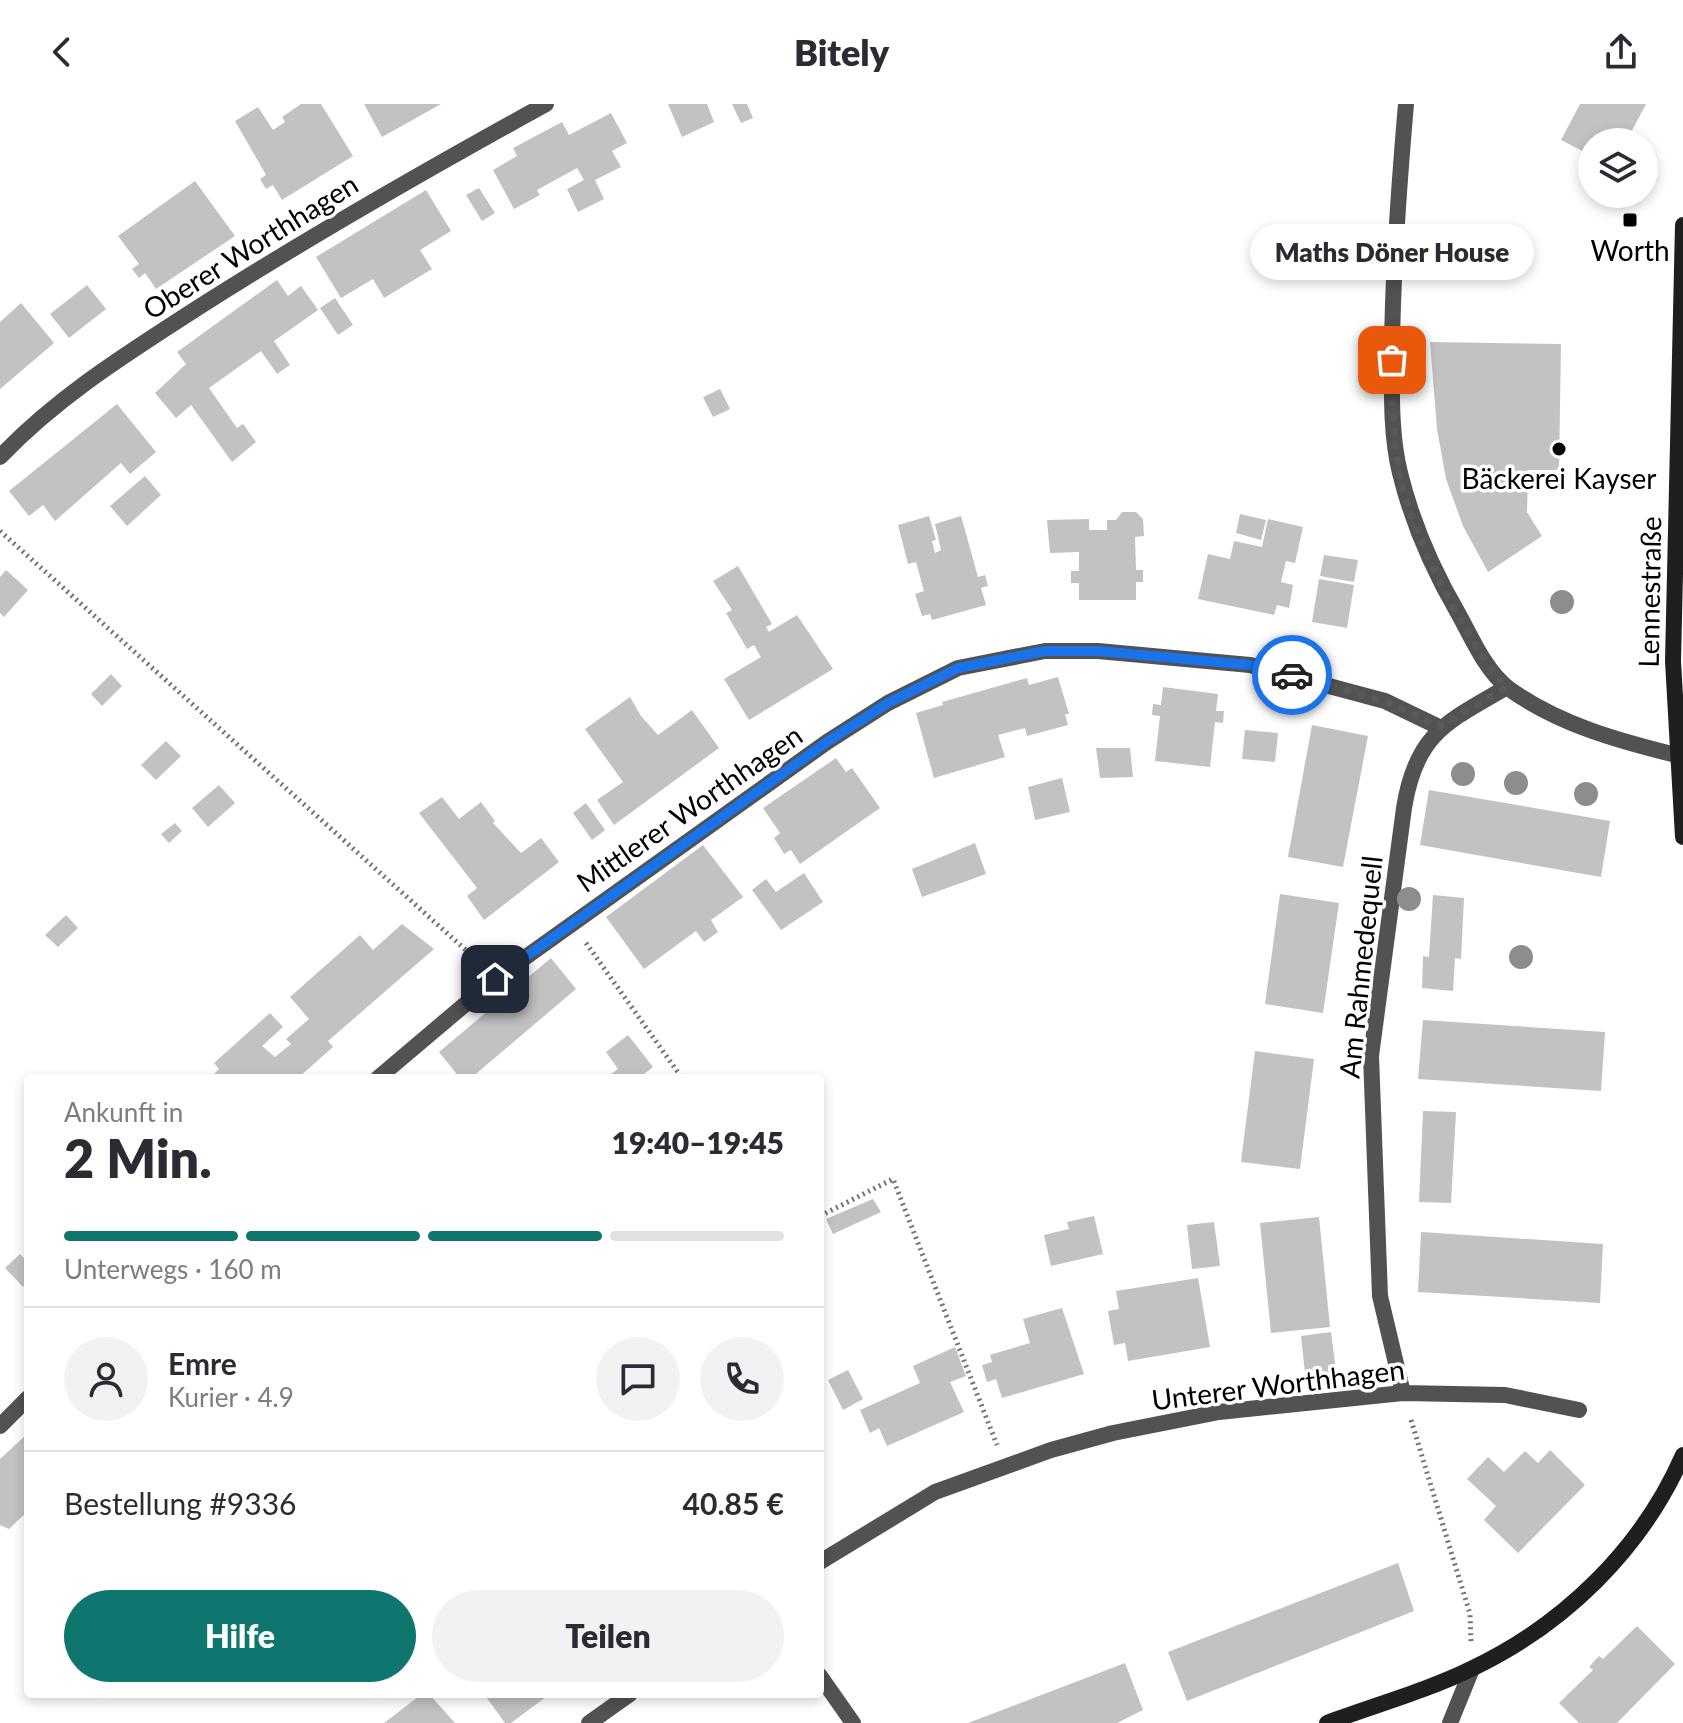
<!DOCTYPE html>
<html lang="de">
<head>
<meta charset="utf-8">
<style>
	:root { --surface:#fff; --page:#f2f2f3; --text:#2b2b33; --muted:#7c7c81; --line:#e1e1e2; --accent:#0f766e }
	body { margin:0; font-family:Lato,sans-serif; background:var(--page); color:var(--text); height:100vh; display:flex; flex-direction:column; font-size:30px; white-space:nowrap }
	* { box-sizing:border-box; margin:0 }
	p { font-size:26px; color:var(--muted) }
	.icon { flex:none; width:44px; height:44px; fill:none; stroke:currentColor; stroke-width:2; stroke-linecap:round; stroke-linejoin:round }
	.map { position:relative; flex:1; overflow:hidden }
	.details { position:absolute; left:24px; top:970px; width:800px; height:624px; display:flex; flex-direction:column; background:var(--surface); border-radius:8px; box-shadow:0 4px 12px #0003 }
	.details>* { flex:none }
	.fabs { position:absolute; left:1578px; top:24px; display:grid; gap:16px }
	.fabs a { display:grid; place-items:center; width:80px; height:80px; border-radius:50%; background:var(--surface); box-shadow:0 4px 12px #0003; font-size:40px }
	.pin { position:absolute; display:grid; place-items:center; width:68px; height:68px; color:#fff; margin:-34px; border-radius:16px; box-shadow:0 4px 12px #0006 }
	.courier { position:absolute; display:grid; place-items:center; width:80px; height:80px; margin:-40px; border:6px solid #1a73e8; border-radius:50%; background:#fff; color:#222; box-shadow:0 2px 10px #0007 }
	.bubble { position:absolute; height:56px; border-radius:28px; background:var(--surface); box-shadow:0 4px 12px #0003; font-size:26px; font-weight:800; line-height:56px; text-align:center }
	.overview em { font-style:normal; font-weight:800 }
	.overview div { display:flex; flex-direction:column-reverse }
	.overview { display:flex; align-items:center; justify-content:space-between; height:136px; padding:0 40px }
	h1 { font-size:52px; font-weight:800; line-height:60px }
	.bar { display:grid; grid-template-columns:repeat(4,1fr); gap:12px 8px; align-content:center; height:96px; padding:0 40px }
	.bar i { height:10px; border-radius:6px; background:var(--line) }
	.bar .current { background:var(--accent) }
	.bar p { grid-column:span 4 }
	.line { display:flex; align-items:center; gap:20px; padding:0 40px; border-top:2px solid var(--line) }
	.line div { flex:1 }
	.round { display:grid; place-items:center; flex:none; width:84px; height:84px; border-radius:42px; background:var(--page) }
	.primary-button { display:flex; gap:16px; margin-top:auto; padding:16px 40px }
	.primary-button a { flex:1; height:92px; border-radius:48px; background:var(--accent); color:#fff; font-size:32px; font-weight:800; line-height:92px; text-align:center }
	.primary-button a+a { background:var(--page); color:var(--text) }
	header { display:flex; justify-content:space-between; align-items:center; height:104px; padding:0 40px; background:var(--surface); font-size:36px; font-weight:800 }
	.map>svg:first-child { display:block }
	.building { fill:#c2c2c2 }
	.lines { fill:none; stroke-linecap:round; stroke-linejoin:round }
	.path { stroke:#747474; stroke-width:5; stroke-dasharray:2 4; stroke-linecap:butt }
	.street { stroke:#525252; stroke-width:16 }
	.secondary { stroke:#1f1f1f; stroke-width:16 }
	.tree { fill:#8d8d8d }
	.done { stroke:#595959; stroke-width:8; stroke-dasharray:0 14.4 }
	.route { stroke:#1a73e8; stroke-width:10 }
	.poi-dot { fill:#000; stroke:#fff; stroke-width:3 }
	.labels { text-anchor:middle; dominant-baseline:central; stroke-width:7; stroke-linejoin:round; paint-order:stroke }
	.street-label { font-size:28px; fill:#000; stroke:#fff }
	.poi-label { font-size:28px; fill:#000; stroke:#fff }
</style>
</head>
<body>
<header><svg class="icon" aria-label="back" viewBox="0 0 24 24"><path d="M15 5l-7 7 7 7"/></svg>Bitely<svg class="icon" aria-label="share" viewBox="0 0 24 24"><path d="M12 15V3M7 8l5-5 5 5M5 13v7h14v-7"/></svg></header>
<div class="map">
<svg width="1683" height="1619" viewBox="0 0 1683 1619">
	<rect width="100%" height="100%" fill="#fff"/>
	<path class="building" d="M 301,0 L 321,0 L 353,52 L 282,96 L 273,81 L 266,85 L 260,75 L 266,71 L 235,17 L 258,3 L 273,26 L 285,18 L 282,13 Z
		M 364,0 L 441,0 L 382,33 Z
		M 668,0 L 707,0 L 714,18 L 682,33 Z
		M 732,0 L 747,0 L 753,14 L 741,19 Z
		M 1580,0 L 1646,0 L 1626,38 L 1592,38 L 1592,52 L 1561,36 Z
		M 611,9 L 627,39 L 612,47 L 621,63 L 595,76 L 604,95 L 578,108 L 567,85 L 584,76 L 577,64 L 537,86 L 540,91 L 514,105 L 493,66 L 517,52 L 513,44 L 562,18 L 569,31 Z
		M 195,77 L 235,132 L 156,185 L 145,169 L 139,174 L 132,165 L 139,160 L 118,132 Z
		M 479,84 L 495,109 L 482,117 L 466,91 Z
		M 426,86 L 451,127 L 420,146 L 432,165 L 384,194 L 373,175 L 341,194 L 316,153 Z
		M 277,176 L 288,192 L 301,182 L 318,206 L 274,237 L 290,261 L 277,270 L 261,247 L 209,284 L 237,324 L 243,320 L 256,338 L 232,358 L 191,301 L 176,314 L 155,289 L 186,260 L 177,248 Z
		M 87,181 L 106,205 L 69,234 L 50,210 Z
		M 335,194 L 353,221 L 338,231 L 320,204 Z
		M 21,199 L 54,239 L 0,285 L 0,218 Z
		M 1430,238 L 1561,240 L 1559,366 L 1528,366 L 1527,408 L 1542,432 L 1488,468 L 1463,422 L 1446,375 L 1437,325 Z
		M 720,285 L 730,305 L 713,313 L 703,293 Z
		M 117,300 L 156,348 L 130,370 L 121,359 L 55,417 L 43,401 L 29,412 L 9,387 Z
		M 145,372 L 161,391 L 127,422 L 110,402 Z
		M 1122,408 L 1136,408 L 1143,415 L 1144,432 L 1135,433 L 1136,466 L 1143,466 L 1143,478 L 1136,478 L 1136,496 L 1079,496 L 1079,479 L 1071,479 L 1071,467 L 1079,467 L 1079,448 L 1050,449 L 1047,416 L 1089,415 L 1089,426 L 1107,426 L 1107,416 L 1116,416 Z
		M 1240,410 L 1266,416 L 1261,436 L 1236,429 Z
		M 929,412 L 936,436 L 932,437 L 935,449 L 941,446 L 935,420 L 961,412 L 978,473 L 985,471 L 988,482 L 981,484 L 986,501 L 932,516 L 930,510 L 922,512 L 915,490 L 924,487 L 916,458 L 908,460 L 898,421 Z
		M 1268,415 L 1303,423 L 1295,459 L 1286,457 L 1281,478 L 1293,481 L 1289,504 L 1277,501 L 1274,511 L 1198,495 L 1208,450 L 1230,455 L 1234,437 L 1262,443 Z
		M 1324,451 L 1358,456 L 1354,478 L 1320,472 Z
		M 738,462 L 772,520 L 766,523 L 769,528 L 797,511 L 833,565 L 749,616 L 724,575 L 761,553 L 754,541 L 747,545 L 726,509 L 732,506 L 713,477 Z
		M 6,466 L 28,486 L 4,513 L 0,509 L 0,473 Z
		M 1319,475 L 1354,481 L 1347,524 L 1312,518 Z
		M 111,570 L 122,582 L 102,602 L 91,590 Z
		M 1058,573 L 1069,610 L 1065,610 L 1068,621 L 1027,632 L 1025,624 L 998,631 L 1005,653 L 934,674 L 916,609 L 943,601 L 942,598 L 1027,574 L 1029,581 Z
		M 1163,583 L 1218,590 L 1216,607 L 1224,607 L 1223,619 L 1215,618 L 1210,663 L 1155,657 L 1160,612 L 1152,611 L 1153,600 L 1161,601 Z
		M 630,593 L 641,612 L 658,631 L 692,606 L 719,644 L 614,721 L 597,696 L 623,678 L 585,625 Z
		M 1312,621 L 1368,632 L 1343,763 L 1288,753 Z
		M 1245,626 L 1278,629 L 1275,658 L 1242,655 Z
		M 166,637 L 181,652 L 156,676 L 141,661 Z
		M 1096,644 L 1130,644 L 1133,673 L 1100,674 Z
		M 836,654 L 846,668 L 852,664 L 880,704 L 800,760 L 791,746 L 784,750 L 774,734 L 780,729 L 763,704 Z
		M 1062,674 L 1070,708 L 1035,716 L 1028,683 Z
		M 219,681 L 235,699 L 208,723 L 192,704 Z
		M 1429,686 L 1610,717 L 1601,773 L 1420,741 Z
		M 442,693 L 459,715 L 481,698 L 495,717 L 493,719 L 521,749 L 541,734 L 559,758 L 484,816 L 467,792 L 477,784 L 419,709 Z
		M 586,699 L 605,726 L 592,736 L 573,709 Z
		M 175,719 L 182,727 L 169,739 L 161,730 Z
		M 975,739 L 986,770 L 922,793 L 912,765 Z
		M 703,741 L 743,793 L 711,816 L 718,828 L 704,838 L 696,827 L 644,865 L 606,813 Z
		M 804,769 L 823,798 L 781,826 L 752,786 L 766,775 L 776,788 Z
		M 1280,790 L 1339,799 L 1323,909 L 1265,900 Z
		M 1433,791 L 1464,794 L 1461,855 L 1455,854 L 1453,887 L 1422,884 L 1423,852 L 1429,853 Z
		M 66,811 L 78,824 L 58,843 L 45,831 Z
		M 402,820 L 434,845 L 328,937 L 333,943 L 298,974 L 210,974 L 219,965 L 214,959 L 270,909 L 283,923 L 262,942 L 275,953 L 291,940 L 286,935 L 309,915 L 290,893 L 360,831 L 373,846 Z
		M 551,854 L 576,885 L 471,974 L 460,974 L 439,948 Z
		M 1423,916 L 1605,928 L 1601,987 L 1418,975 Z
		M 628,931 L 653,963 L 639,974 L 614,974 L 611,970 L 618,965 L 606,948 Z
		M 1255,947 L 1314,955 L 1300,1065 L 1241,1058 Z
		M 1423,1007 L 1456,1008 L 1451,1099 L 1419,1098 Z
		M 873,1095 L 881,1108 L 833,1130 L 826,1115 Z
		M 1094,1112 L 1103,1150 L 1051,1162 L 1044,1131 L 1069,1125 L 1067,1118 Z
		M 1319,1113 L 1330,1223 L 1271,1229 L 1260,1119 Z
		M 1214,1118 L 1220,1162 L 1192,1165 L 1187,1121 Z
		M 1421,1128 L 1603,1140 L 1600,1199 L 1418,1188 Z
		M 20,1150 L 28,1158 L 28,1177 L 23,1183 L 5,1164 Z
		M 1198,1174 L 1210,1243 L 1128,1257 L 1125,1239 L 1114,1241 L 1108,1207 L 1119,1205 L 1116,1187 Z
		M 1062,1204 L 1084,1270 L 1002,1294 L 996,1275 L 987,1278 L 982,1261 L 992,1258 L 990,1251 L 1030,1239 L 1023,1215 Z
		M 1331,1228 L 1337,1274 L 1306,1278 L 1301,1232 Z
		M 955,1243 L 966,1272 L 950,1278 L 964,1308 L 887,1342 L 879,1324 L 870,1329 L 860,1306 L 920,1279 L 913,1262 Z
		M 848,1266 L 863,1295 L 843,1306 L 828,1276 Z
		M 28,1329 L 28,1407 L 9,1425 L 0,1421 L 0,1355 Z
		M 1550,1346 L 1585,1381 L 1518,1449 L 1484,1416 L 1496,1402 L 1467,1375 L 1488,1353 L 1504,1368 L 1525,1347 L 1538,1359 Z
		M 1398,1459 L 1414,1507 L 1187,1597 L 1168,1548 Z
		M 1637,1522 L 1675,1560 L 1617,1619 L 1579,1619 L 1559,1599 L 1593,1566 L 1589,1563 L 1599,1552 L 1603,1555 Z
		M 1125,1559 L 1143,1606 L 1117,1619 L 968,1619 Z
		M 422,1590 L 429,1590 L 455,1619 L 384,1619 Z
		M 484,1590 L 550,1590 L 511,1619 L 505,1619 Z"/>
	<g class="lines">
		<path class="path" d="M 0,427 L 478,857
			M 586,839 L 682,974
			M 820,1112 L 893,1075 L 997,1341
			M 1411,1316 L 1470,1510 L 1471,1538"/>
		<path class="street" d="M 1406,0 C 1399,81 1393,161 1392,242 C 1392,283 1390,329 1400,369 C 1412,418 1433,466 1458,509 C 1472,534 1485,566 1508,584 C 1557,620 1619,637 1676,651
			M 0,353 C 58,292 128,249 199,203 C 312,131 428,65 546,0
			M 378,974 L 495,875 L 827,638 L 888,599 L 958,564 L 1045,547 L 1098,547 L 1250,561 L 1385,597 L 1439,623
			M 1403,1289 L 1380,1192 L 1371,952 L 1404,704 C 1416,629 1447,618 1507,583
			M 0,1322 L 28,1294
			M 820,1458 L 935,1388 L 1051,1346 L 1113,1329 L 1219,1308 L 1403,1289 L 1505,1291 L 1579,1306
			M 820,1572 L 853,1619
			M 589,1619 L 630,1590
			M 1450,1619 L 1472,1565"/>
		<path class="secondary" d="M 1683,121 L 1673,557 L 1683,733
			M 1327,1619 C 1375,1601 1426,1587 1471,1565 C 1564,1521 1642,1445 1683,1351"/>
	</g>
	<g class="tree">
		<circle cx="1562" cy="498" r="12"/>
		<circle cx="1463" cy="670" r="12"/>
		<circle cx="1516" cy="679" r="12"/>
		<circle cx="1586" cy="690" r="12"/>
		<circle cx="1409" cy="795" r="12"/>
		<circle cx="1521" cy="853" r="12"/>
	</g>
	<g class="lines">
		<path class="done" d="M 1292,571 L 1385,597 L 1439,623 L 1507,583 C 1463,534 1411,431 1399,366 C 1393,331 1392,292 1392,256"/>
		<path class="route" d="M 495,875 L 827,638 L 888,599 L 958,564 L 1045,547 L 1098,547 L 1250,561 L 1292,571"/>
	</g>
	<g class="poi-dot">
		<rect x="1622" y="108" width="16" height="16" rx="4"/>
		<circle cx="1559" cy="345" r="8"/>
	</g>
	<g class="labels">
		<g class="street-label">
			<text transform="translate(250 142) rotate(-32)">Oberer Worthhagen</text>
			<text transform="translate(1649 488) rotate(-89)">Lennestraße</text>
			<text transform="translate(689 704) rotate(-35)">Mittlerer Worthhagen</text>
			<text transform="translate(1360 863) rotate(-84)">Am Rahmedequell</text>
			<text transform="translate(1278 1280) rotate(-7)">Unterer Worthhagen</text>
		</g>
		<g class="poi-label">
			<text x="1630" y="146">Worth</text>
			<text x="1559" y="374">Bäckerei Kayser</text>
		</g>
	</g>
</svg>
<div class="fabs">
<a><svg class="icon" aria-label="layers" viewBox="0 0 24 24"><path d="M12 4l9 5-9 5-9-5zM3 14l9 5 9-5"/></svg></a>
</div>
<div class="pin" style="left:1392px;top:256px;background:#ea580c"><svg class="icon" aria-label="bag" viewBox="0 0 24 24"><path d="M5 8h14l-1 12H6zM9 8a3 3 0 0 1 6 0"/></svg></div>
<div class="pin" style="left:495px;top:875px;background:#1f2937"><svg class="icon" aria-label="home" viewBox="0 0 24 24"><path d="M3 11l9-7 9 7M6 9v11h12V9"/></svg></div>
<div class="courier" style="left:1292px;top:571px"><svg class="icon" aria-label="car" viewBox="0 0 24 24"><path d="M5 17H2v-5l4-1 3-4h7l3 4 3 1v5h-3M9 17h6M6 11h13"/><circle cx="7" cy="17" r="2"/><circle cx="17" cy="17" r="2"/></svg></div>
<div class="bubble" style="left:1250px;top:120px;width:284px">Maths Döner House</div>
<section class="details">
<div class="overview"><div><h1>2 Min.</h1><p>Ankunft in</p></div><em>19:40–19:45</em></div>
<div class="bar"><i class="current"></i><i class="current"></i><i class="current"></i><i></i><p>Unterwegs · 160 m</p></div>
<div class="line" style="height:144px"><a class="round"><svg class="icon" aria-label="person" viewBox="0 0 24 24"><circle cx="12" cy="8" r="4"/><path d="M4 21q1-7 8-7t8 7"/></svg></a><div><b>Emre</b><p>Kurier · 4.9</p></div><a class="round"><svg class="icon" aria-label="chat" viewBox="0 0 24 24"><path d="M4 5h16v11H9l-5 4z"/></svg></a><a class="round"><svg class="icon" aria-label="phone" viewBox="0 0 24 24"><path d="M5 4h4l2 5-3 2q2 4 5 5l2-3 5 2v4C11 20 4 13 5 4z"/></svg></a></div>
<div class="line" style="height:104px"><div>Bestellung #9336</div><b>40.85 €</b></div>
<div class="primary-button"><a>Hilfe</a><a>Teilen</a></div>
</section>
</div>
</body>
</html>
